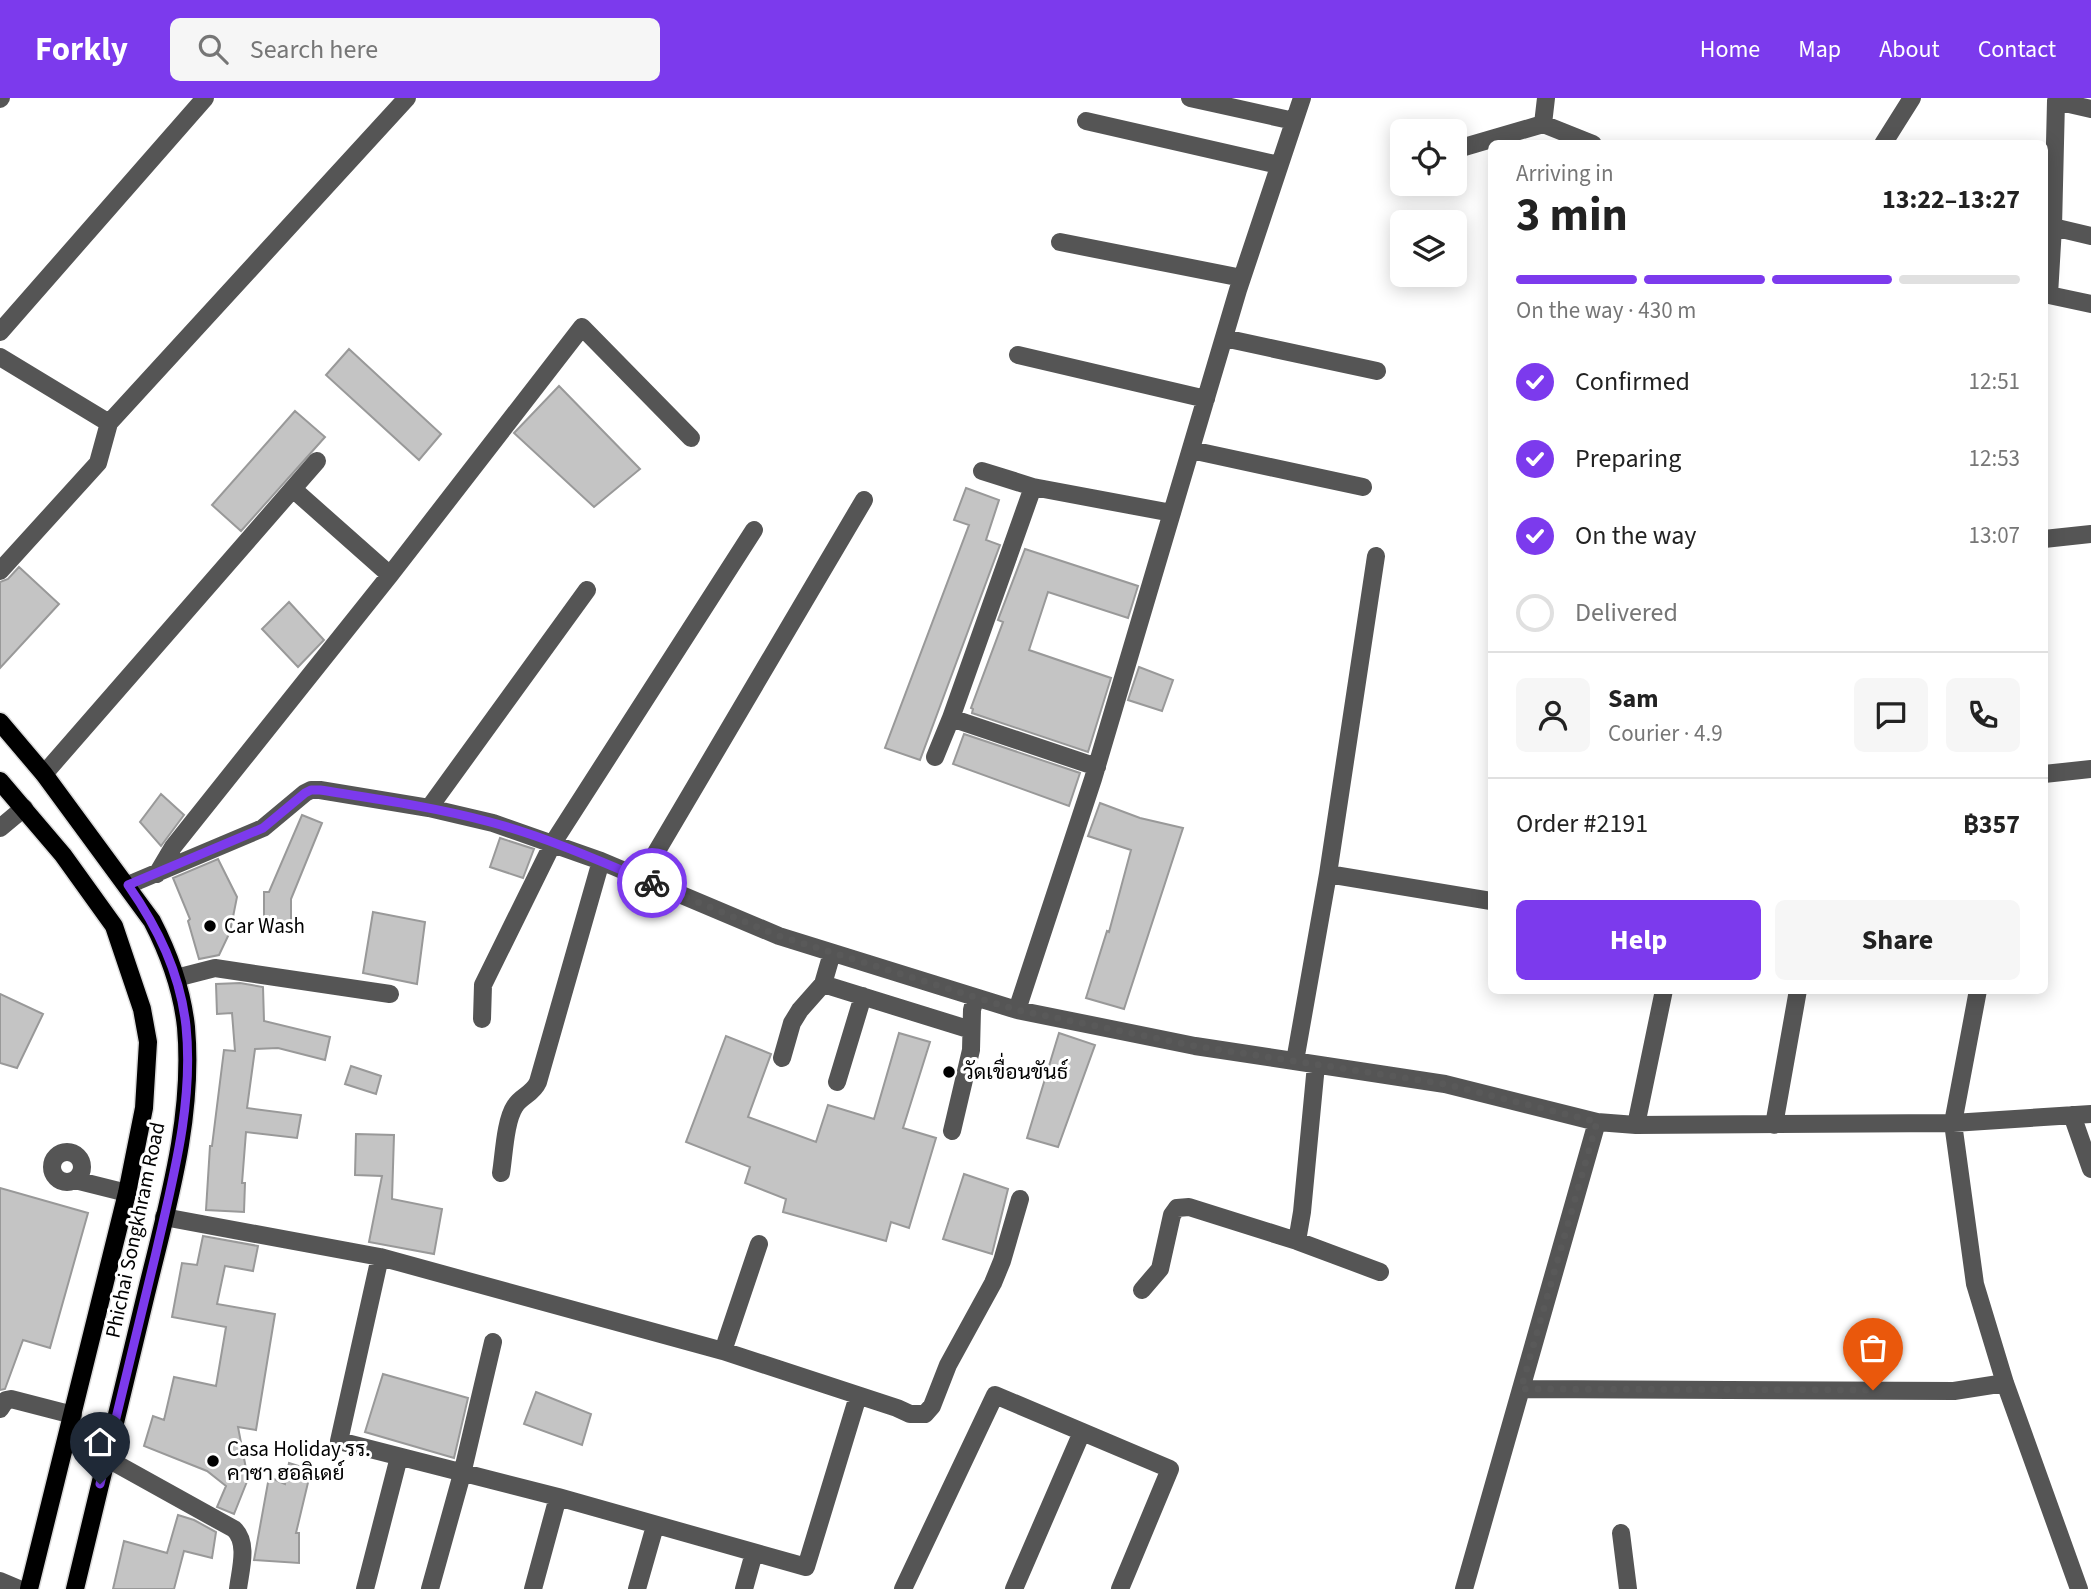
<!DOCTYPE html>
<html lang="en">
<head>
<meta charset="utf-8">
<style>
	:root { --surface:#fff; --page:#f6f6f6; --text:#222; --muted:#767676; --line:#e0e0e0; --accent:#7c3aed }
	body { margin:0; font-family:"Source Sans 3",Sarabun,sans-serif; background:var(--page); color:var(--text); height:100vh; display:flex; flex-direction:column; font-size:26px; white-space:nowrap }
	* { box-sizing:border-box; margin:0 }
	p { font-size:23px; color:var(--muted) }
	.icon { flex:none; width:38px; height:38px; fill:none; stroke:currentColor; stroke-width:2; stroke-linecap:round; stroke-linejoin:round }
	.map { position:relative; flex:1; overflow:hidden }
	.drawer { position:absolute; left:1488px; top:42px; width:560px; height:854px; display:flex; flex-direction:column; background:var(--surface); border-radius:10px; box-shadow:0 4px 18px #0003 }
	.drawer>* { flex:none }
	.fabs { position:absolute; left:1390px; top:21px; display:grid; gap:14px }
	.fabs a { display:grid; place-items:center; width:77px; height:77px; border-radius:10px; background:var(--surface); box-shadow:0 4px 18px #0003; font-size:35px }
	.pin { position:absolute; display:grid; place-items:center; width:60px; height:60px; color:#fff; margin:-72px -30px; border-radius:50% 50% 50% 0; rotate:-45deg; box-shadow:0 0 7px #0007 }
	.pin .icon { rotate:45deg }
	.courier { position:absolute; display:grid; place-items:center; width:70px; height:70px; margin:-35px; border:5px solid #7c3aed; border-radius:50%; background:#fff; color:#222; box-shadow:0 2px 9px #0007 }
	.overview em { font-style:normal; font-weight:700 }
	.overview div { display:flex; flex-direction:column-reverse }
	.overview { display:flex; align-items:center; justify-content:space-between; height:119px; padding:0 28px }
	h1 { font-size:46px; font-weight:700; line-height:52px }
	.bar { display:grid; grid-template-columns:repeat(4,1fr); gap:10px 7px; align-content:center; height:84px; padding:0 28px }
	.bar i { height:9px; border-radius:5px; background:var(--line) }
	.bar .on { background:var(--accent) }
	.bar p { grid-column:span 4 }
	.line { display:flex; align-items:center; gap:18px; padding:0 28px; border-top:2px solid var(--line) }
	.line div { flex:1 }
	.round { display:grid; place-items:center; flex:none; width:74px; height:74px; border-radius:10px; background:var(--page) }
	ol { padding:0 28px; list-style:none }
	li { display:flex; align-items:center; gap:21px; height:77px }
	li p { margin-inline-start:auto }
	li .icon { padding:7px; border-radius:50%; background:var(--accent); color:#fff; stroke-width:4 }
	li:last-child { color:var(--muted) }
	li i { width:38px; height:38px; border:4px solid var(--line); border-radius:50% }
	.cta { display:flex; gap:14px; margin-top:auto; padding:14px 28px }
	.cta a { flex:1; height:80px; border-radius:10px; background:var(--accent); color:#fff; font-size:28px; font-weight:700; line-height:80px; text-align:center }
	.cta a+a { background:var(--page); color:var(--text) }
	header { display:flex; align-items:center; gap:42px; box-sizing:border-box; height:98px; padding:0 35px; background:var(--accent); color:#fff }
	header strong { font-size:33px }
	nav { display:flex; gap:38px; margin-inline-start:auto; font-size:24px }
	.search { width:490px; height:63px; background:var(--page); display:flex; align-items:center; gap:18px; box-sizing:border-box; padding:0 24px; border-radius:10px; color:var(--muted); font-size:26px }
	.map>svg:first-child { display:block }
	.building { fill:#c4c4c4; stroke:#999; stroke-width:2 }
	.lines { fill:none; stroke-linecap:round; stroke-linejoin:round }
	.major-casing { stroke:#dbdbdb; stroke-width:21 }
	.minor { stroke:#555; stroke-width:18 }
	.major { stroke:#000; stroke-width:18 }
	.done { stroke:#595959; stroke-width:7; stroke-dasharray:0 12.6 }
	.route { stroke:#7c3aed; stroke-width:9 }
	.poi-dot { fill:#000; stroke:#fff; stroke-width:2.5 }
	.labels { text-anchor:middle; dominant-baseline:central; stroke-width:6; stroke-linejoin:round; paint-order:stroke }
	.poi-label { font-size:21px; fill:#000; stroke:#fff; text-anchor:start }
	.street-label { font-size:21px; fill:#000; stroke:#fff }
</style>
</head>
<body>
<header>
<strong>Forkly</strong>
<div class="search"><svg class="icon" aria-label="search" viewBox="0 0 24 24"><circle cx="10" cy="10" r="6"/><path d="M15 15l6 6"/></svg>Search here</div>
<nav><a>Home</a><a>Map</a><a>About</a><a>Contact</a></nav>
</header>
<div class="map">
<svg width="2091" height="1491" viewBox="0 0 2091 1491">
	<rect width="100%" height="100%" fill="#fff"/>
	<path class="building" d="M 349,251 L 441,336 L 419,362 L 326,277 Z
		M 559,288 L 640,371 L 594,409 L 514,335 Z
		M 295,313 L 325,339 L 241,433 L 212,407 Z
		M 966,390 L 999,402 L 986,442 L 1000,447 L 920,662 L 885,650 L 969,427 L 954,422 Z
		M 1025,451 L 1138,488 L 1128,520 L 1048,494 L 1029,552 L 1111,580 L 1088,654 L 972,615 L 973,611 L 971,610 L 1003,524 L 998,522 Z
		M 19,469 L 59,506 L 0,570 L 0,484 L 8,481 Z
		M 289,504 L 324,542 L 298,569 L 262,531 Z
		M 1139,569 L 1173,582 L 1162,613 L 1128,602 Z
		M 964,636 L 1080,675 L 1069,708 L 953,666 Z
		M 161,696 L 184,717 L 161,748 L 140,724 Z
		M 1100,705 L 1140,720 L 1183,730 L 1124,911 L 1086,900 L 1107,833 L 1109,834 L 1131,752 L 1088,738 Z
		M 302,717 L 322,725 L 291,801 L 291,832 L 264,832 L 264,794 L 269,794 Z
		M 500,740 L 534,751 L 523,780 L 490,769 Z
		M 218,761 L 237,799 L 230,834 L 219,857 L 199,861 L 188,823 L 190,821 L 173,780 Z
		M 373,814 L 425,824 L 417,886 L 363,875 Z
		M 240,885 L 263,889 L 264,923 L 330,939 L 325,962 L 278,950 L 255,951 L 247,1010 L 301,1017 L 297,1040 L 246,1034 L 242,1085 L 245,1085 L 244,1114 L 206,1112 L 210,1048 L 212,1048 L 224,952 L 235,953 L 232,915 L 217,916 L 216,886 Z
		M 0,896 L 43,916 L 17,970 L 0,965 Z
		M 899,935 L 930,944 L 903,1030 L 936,1040 L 909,1130 L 891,1124 L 886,1143 L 783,1114 L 786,1101 L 745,1085 L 750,1069 L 686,1044 L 726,938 L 771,956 L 748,1019 L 816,1044 L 828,1007 L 874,1021 Z
		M 1059,935 L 1095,947 L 1058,1049 L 1027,1040 Z
		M 351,968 L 381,978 L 376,996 L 345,986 Z
		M 356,1036 L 394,1037 L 392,1101 L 442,1111 L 434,1156 L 369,1144 L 382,1078 L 355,1077 Z
		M 964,1076 L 1008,1091 L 992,1156 L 943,1141 Z
		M 0,1090 L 88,1115 L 50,1250 L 23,1242 L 5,1291 L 0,1292 Z
		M 203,1138 L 258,1148 L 253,1173 L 225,1168 L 217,1206 L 275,1216 L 256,1332 L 238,1329 L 248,1381 L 234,1416 L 217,1409 L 226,1388 L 207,1373 L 144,1348 L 153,1318 L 164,1322 L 174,1279 L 216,1288 L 226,1229 L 172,1219 L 182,1165 L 197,1167 Z
		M 383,1276 L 468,1300 L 454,1360 L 365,1334 Z
		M 536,1294 L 591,1316 L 582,1347 L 524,1326 Z
		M 289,1365 L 311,1372 L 296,1435 L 299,1435 L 299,1465 L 254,1462 L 269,1379 L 285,1386 Z
		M 178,1417 L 194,1422 L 216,1434 L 212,1460 L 184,1453 L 174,1491 L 113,1491 L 124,1443 L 167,1455 Z"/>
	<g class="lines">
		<defs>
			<path id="major" d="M 0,624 L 44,676 L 152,823 C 169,856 182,892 186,929 C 194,1020 167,1109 146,1196 C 122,1294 99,1393 75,1491
				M 0,683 L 63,757 L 114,828 L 142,911 L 148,944 L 144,1010 L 127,1095 L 29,1491"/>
		</defs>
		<use href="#major" class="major-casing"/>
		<path class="minor" d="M 1190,0 L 1294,23
			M 1546,0 L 1543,26 L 1593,46
			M 0,1 L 1,0
			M 1086,23 L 1279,67
			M 1883,46 L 1912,0
			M 1454,52 L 1543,26
			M 2053,129 L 2056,3 L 2091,11
			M 1060,144 L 1242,180
			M 2044,194 L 2049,197 L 2053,129 L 2091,138
			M 2049,197 L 2091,206
			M 0,234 L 205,0
			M 1224,240 L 1377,273
			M 1018,257 L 1206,301
			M 0,259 L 109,325
			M 1191,352 L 1363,389
			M 982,373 L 1033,389
			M 293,391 L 390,477
			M 2044,441 L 2091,436
			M 0,473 L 98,365 L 109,325 L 407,0
			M 935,659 L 951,620
			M 1097,669 L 951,620 L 1033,389 L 1172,415
			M 44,676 L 317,363
			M 2044,676 L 2091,671
			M 429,710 L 587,492
			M 0,730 L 24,710
			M 157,776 L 173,749 L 390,477 L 582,229 L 691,340
			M 1328,776 L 1491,803
			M 641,780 L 864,402
			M 128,787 L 263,730 L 305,695 L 311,692 L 320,692 L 429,710 L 493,725 L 601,763 L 779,838 L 1017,912 L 1195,948 L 1445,986 L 1597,1024 L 1636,1027 L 1953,1025 L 2091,1016
			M 176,880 L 215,870 L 390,896
			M 823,886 L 971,932
			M 1978,892 L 1953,1025 L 1975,1186 L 2005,1285 L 2079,1491
			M 1017,912 L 1093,681 L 1238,192 L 1302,0
			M 482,921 L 483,887 L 553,745 L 754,432
			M 782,960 L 792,925 L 800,912 L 823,886 L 832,855
			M 1295,963 L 1328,776 L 1376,458
			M 837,984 L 863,898
			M 2072,1017 L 2091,1071
			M 1636,1027 L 1664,892
			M 1774,1027 L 1798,892
			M 952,1033 L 971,952 L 972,912 L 975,900
			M52 1069a15 15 0 1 1 30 0a15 15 0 1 1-30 0Z
			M 501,1075 C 504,1057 505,1023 515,1008 C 521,998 533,996 538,984 L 601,763
			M 75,1082 L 127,1095
			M 164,1119 L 380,1159 L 723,1253 L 897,1310 L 910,1316 L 925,1316 L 932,1308 L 948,1267 L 993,1185 L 1002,1163 L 1020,1101
			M 1297,1143 L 1380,1174
			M 380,1159 L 339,1343 L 558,1399 L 806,1469 L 858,1298
			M 1142,1192 L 1160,1171 L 1172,1117 L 1177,1110 L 1189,1109 L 1297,1143 L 1302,1114 L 1316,967
			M 723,1253 L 759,1146
			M 1521,1291 L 1954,1293 L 2005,1285
			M 0,1311 L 6,1302 L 11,1301 L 73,1317
			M 106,1360 L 234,1431 C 249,1445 240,1473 238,1491
			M 1621,1435 L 1628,1491
			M 0,1483 L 19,1491
			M 365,1491 L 399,1359
			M 430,1491 L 462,1376 L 493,1244
			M 533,1491 L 558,1399
			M 637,1491 L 655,1428
			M 744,1491 L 754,1455
			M 903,1491 L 995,1297 L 1170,1371 L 1120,1491
			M 1014,1491 L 1082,1334
			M 1464,1491 L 1597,1024"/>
		<use href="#major" class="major"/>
	</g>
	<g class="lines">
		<path class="done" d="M 652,785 L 779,838 L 1017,912 L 1195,948 L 1445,986 L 1597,1024 L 1521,1291 L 1873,1292"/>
		<path class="route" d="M 100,1386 C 118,1310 137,1235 155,1159 C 172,1084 194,1006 186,928 C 180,875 158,830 128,787 L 263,730 L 305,695 L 311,692 L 320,692 C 377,701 434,709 490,724 C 546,739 600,763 652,785"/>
	</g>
	<g class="poi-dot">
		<circle cx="210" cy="828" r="7"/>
		<circle cx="949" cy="974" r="7"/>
		<circle cx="213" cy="1363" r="7"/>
	</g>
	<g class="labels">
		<g class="poi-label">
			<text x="224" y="828">Car Wash</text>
			<text x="963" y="974">วัดเขื่อนขันธ์</text>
			<text x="227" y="1351">Casa Holiday รร.<tspan x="227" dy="24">คาซา ฮอลิเดย์</tspan></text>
		</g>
		<g class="street-label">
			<text transform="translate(135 1132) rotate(-78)">Phichai Songkhram Road</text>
		</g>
	</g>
</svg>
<div class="fabs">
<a><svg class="icon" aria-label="locate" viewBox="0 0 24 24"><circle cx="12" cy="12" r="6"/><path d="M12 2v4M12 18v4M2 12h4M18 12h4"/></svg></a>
<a><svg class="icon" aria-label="layers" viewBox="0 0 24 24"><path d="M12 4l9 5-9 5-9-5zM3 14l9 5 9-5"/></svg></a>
</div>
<div class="pin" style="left:1873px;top:1292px;background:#ea580c"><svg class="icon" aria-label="bag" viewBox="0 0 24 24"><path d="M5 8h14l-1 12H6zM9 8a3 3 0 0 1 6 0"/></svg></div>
<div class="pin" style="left:100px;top:1386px;background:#1f2937"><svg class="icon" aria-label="home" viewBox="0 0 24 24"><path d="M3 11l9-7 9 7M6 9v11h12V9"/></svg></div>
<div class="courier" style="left:652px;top:785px"><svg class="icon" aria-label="bike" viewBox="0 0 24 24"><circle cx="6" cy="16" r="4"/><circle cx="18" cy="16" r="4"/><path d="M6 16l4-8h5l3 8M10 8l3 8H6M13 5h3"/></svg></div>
<section class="drawer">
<div class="overview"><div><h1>3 min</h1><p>Arriving in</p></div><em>13:22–13:27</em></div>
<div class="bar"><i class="on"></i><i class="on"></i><i class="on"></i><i></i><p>On the way · 430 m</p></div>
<ol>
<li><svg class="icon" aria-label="check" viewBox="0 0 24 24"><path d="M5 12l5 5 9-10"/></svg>Confirmed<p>12:51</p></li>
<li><svg class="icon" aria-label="check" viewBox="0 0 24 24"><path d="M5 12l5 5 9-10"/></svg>Preparing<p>12:53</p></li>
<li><svg class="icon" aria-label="check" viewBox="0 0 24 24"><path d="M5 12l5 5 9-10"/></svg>On the way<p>13:07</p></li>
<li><i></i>Delivered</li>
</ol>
<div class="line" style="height:126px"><a class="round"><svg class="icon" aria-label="person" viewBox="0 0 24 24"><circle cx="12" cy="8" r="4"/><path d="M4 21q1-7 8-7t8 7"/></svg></a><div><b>Sam</b><p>Courier · 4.9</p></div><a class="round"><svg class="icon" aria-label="chat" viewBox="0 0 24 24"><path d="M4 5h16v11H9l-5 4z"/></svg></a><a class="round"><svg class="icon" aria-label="phone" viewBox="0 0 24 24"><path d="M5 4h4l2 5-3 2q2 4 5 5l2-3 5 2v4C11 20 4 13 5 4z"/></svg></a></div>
<div class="line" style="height:91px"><div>Order #2191</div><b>฿357</b></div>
<div class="cta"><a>Help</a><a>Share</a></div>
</section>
</div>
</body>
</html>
